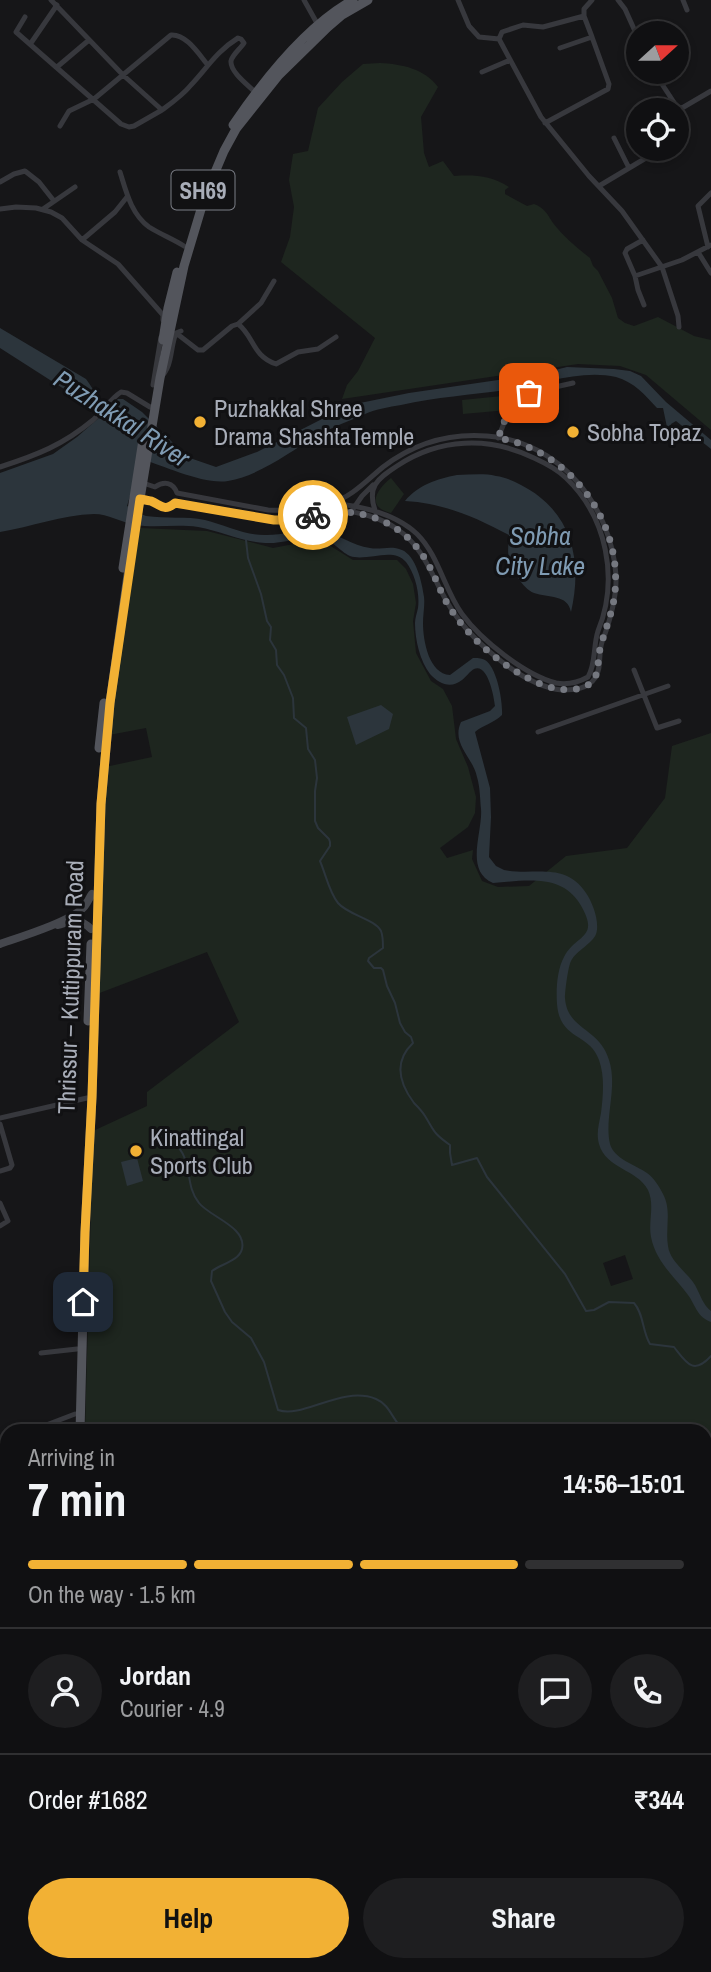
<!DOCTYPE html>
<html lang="en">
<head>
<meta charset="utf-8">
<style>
	:root { --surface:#101012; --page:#1e1e20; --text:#f1f3f6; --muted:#9c9d9f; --line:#303032; --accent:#f2b134 }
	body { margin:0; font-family:"Archivo Narrow",sans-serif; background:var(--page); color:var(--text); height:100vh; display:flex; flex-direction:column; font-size:26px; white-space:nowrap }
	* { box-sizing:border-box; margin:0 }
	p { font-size:23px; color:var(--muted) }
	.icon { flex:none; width:38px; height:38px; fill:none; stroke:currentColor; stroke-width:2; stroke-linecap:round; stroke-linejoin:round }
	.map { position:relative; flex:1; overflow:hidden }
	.side { position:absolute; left:0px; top:1424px; width:712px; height:548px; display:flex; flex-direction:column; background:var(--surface); border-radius:21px 21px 0 0; box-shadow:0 4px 10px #0003,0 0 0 2px var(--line) }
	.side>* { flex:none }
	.needle { width:46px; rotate:69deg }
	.fabs { position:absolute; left:626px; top:21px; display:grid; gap:14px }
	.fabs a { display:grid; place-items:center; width:63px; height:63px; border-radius:50%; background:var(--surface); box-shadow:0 4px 10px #0003,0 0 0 2px var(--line); font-size:35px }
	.pin { position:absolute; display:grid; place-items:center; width:60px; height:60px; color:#fff; margin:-30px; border-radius:14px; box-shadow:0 4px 10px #0006 }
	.courier { position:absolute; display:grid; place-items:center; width:70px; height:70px; margin:-35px; border:5px solid #f2b134; border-radius:50%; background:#fff; color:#222; box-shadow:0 2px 9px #0007 }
	.overview em { font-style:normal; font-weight:700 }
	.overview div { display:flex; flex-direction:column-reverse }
	.overview { display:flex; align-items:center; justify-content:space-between; height:119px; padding:0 28px }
	h1 { font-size:46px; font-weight:700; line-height:52px }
	.bar { display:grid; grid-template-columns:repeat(4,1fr); gap:10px 7px; align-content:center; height:84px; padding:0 28px }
	.bar i { height:9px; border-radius:5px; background:var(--line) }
	.bar .on { background:var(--accent) }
	.bar p { grid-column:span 4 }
	.line { display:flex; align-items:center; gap:18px; padding:0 28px; border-top:2px solid var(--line) }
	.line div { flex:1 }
	.round { display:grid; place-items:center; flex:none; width:74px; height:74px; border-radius:37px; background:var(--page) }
	.primary-button { display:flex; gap:14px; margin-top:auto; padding:14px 28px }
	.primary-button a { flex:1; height:80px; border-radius:42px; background:var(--accent); color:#111; font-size:28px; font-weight:700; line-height:80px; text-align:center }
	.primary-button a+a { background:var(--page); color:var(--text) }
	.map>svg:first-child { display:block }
	.green { fill:#1e261f; fill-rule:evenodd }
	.water { fill:#2c353c }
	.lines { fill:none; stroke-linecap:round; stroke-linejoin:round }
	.stream { stroke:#2c353c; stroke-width:2 }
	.minor { stroke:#37383d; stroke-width:5 }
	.tertiary { stroke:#37383d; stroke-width:7 }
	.secondary { stroke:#45474d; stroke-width:8 }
	.primary { stroke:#53555c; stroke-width:9 }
	.done { stroke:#757880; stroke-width:7; stroke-dasharray:0 12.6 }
	.route { stroke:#f2b134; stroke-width:9 }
	.poi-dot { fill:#f2b134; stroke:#111113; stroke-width:2.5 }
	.labels { text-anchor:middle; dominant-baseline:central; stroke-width:6; stroke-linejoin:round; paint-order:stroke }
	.shield { fill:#111113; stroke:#7b7e86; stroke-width:2 }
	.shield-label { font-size:23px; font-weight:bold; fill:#a8adb8 }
	.poi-label { font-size:24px; fill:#a8adb8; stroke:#111113; text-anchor:start }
	.street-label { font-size:24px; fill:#a8adb8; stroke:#111113 }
	.water-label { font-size:26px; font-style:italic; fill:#7f9bb3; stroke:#111113 }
</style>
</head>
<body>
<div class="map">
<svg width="711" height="1972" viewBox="0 0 711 1972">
	<rect width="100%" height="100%" fill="#161618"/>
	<path class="green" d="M 380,63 C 402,64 425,69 438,87 L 421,117 L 424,153 L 429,167 L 443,161 L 454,176 C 475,175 490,175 509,187 L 505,190 L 505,194 L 527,206 L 534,204 C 545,208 547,214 553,223 C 563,236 577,248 590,258 L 593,266 L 598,271 L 612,298 L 618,318 L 625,323 L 634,326 L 658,317 L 694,336 L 711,340 L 711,430 L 646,375 L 620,366 L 578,364 L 342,399 L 347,385 L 358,371 L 375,338 L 281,262 L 290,237 L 294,207 L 289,180 L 293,154 L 308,151 L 318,108 L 342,82 L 363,64 Z
		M 513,395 L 508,410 L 463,414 L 462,400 Z
		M 391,478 L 404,494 L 391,513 C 366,507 376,490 391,478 Z
		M 140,528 L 207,531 L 273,548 L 304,542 L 329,545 L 353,560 L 397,560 L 406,569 L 413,584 L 416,603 L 413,621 L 416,653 L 431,681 L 443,689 L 452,706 L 456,739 L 468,767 L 476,797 L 475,813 L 468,827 L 440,848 L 447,858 L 473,850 L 472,859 L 482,881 L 498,887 L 529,886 L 566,856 L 627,848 L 665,798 L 672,746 L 711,733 L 711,1972 L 395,1972 L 392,1965 L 705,1965 L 705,1432 L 85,1432 L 93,1131 L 147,1106 L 147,1092 L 239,1022 L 207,952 L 97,994 L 105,767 L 152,757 L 146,728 L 109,735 ZM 625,1255 L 633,1279 L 611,1286 L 603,1263 Z"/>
	<path class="water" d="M 0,328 L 86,379 C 94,390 98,400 111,406 L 118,399 L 123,399 L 142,412 L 187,457 L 216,467 L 257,452 L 326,417 L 360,403 L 409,393 L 539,374 L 567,367 L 614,369 L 630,371 L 641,376 L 666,402 L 711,440 L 711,449 L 676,421 L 671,424 L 668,432 L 663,408 L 657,408 C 645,395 634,382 616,377 C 580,369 541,385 506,390 C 471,395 436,397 401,405 C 389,407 376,409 365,414 C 349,421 332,427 317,436 C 289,452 261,475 228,481 C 204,485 165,466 141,459 L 127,506 C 133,509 140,514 146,516 C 166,519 186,516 205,520 C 225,525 246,536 267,535 C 285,535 302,529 320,531 C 338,533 352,546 370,548 C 381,550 391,545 402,550 C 416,556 422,582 424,597 C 425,605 423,614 423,623 C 423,641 429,674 450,675 L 473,658 C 478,658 480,658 485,660 C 497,667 503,702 502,715 C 494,723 483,725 475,732 L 490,788 L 491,817 L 489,857 L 496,866 L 504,870 C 535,876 565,861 586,893 C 593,903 600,923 596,934 C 593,943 576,951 571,961 C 568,967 565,991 565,998 C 567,1030 600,1028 609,1060 C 618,1087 604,1119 610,1144 C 614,1159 636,1165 647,1173 C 654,1178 659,1186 663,1194 C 672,1211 665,1228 668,1246 C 670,1262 687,1272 695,1285 C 700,1294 703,1305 711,1311 L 711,1322 C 697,1317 696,1306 688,1295 C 674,1276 656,1262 651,1237 C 648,1222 655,1205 648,1190 C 637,1169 606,1169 599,1144 C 596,1133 599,1124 601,1113 C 603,1096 605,1077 599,1060 C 589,1032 560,1041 557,1004 C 556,989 557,970 564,957 C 576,934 601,939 580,904 C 561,873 524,881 493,883 C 464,871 483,832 481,809 C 480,798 480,787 477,777 C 473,757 451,744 461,722 L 490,711 L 495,706 C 494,697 488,663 474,669 C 470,671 466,677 462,680 C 451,689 439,684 430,674 C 420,661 415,640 415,623 C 415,618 417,613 418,608 C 420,593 415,574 406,562 C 393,546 367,562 350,556 C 339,551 334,540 318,538 C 300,536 283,544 265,543 C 242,542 221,531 198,527 C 177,524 156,528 135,525 C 121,522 108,514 94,514 C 62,515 31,527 0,532 L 0,473 L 53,454 L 77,437 L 100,417 L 75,396 L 0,348 Z
		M 457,475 C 470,475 483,473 496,476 C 505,477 513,481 521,485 C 572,511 583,560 571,612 C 568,594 548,598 534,593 C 522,588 512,570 509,557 C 507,551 509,542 509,535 C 475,517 443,503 405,501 C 418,485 437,479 457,475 Z
		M 381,705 L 393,714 L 389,729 L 356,745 L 347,717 Z
		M 137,1158 L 143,1181 L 127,1186 L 121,1162 Z"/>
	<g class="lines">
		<path class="stream" d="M 246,540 L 248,558 L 261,594 L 267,621 L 271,627 L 270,640 L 276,650 L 277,665 L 284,675 L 293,698 L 294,718 L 306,728 L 308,749 L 315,760 L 317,778 L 315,791 L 315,821 L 318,828 L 329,839 L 330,842 L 330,846 L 320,861 C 326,875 329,892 338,903 C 348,915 375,919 381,931 C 383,936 383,943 383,948 L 369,958 L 368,961 L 374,968 L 381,968 L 383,970 L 387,986 L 395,1003 L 400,1023 L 405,1032 L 411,1037 L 413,1043 C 393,1062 399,1083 414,1103 C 418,1107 422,1111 425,1116 C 435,1132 433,1133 450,1145 L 450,1153 L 452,1165 L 477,1158 L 487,1177 L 565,1274 L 586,1311 L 594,1310 L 609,1302 L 634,1303 C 644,1314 642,1331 650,1344 L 674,1347 C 686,1362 693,1376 711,1356
			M 164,1130 C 173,1140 182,1149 186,1161 C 190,1176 189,1191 199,1203 C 210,1217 247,1227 242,1249 C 239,1261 221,1264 212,1271 L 211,1281 L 225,1312 L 232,1322 L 251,1338 L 264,1362 L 278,1410 C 303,1419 342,1385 376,1399 C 391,1405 393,1423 406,1432
			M 444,1432 L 449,1432
			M 0,1589 L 7,1587
			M 705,1940 L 711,1953
			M 0,1943 L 7,1945
			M 437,1965 L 443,1972"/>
		<path class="minor" d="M 51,0 L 123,75 L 162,110 C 173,102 183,95 191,85 C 207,68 217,51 238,38 L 241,39 L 244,43 C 241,48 232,55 231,61 C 230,72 248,85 255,92
			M 304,0 L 318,25
			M 458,0 L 469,26 L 479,37 L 499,39 L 541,117 L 589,176 L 622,211 L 662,267 L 678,316 L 679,327
			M 618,0 L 625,9 L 639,40
			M 683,0 L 687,10
			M 584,16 L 584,9 L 592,0
			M 25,17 L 16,32 L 121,124 L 129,127 L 134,126 L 162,110
			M 499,39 L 502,32 L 523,25 L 543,27 L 584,16 L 592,37 L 560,48
			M 31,43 L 57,5
			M 57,67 L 89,40
			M 482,72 L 510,60
			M 654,72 L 677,107 L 682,108 L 711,91
			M 545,123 L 608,89 L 609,84 L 592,37
			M 60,126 L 69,111 L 94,99 L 171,35 C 186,34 198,53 207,64
			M 614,138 L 629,168
			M 120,172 C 126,191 131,214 149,227 C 160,234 173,239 184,246
			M 0,182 L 14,174 L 25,171 L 39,182 L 54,201
			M 599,186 L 651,155
			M 0,209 L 16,207 L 36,208 L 51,212 L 62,218 L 82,240 L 118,264 L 163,315 L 163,320
			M 43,209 L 75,187
			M 82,240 L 115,212 L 127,197
			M 643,240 L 627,249 L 625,253 L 635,276 L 638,290 L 644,305
			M 708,247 L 698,206 L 711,193
			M 698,252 L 711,273
			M 635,276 L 682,260 L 711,245
			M 238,324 L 261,303 L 274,281
			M 181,331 L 176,333 L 198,350 L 203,350 L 232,326 L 238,324 C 254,336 252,356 276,364 L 298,352 L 318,349 L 336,337
			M 160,378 C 173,367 170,347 176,333
			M 153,385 L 161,337
			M 498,438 L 515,396 L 573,383
			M 0,467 C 37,455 63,445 93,420 C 103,411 110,399 121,392 L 127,393 L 150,407
			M 140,499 C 144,499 147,500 151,501 C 161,505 164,512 175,503 L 274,520 C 295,520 315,512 337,511 C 356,510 381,518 397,529 C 423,546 432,576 447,602 C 467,637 521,686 562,690 C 574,690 588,689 595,678 C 602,668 598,654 602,642 C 610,621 617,598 616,575 C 611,505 559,441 487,436 C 449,433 413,444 383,467 C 367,480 352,497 331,503 C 312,509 288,511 268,510 L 177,493 C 173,482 164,481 155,487 L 143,483
			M 332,503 C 361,506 396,514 417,534 C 439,556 444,589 462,614 C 481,640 525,675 556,683 C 567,685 579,682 588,677 C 596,664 593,646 598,631 C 619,579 607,517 566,478 C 557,469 545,463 534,458 C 489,436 439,438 397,466 C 377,479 366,487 376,513
			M 353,509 L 362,496 L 373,485
			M 634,670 L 657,728 L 679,721
			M 538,732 L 668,686
			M 0,1118 L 87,1098
			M 0,1124 L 12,1165 L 10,1168 L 0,1171
			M 0,1203 L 8,1221 L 0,1226
			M 41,1353 L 77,1349
			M 28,1432 L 75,1414
			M 0,1449 L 7,1444
			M 0,1516 L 7,1534
			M 0,1585 L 7,1582
			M 0,1611 L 7,1610
			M 0,1676 L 7,1674
			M 2,1719 L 6,1736 L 6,1752
			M 0,1949 L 7,1948
			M 334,1965 L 337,1972
			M 103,1972 L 105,1965"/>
		<path class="tertiary" d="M 705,1633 L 711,1629"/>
		<path class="secondary" d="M 58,925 C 73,921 79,917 91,929
			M 0,944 C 20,937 69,922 83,908 C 87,904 89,898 92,894"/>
		<path class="primary" d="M 233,125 C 263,81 306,26 353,0
			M 163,340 L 168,308 L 177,272
			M 123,568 L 143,440
			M 99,748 L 104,703
			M 88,1021 L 91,944
			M 80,1432 L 85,1232 L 92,1097 L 101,804 L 110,703 L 132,547 L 160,378 L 184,266 L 205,196 L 224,151 L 236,129 L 279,75 L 328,27 L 342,15 L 368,0
			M 55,1972 L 55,1965"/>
	</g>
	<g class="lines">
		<path class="done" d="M 313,515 C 358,505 403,520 427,562 C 435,576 440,591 448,605 C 467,635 494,660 526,677 C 540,685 559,692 576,689 C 602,684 596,668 600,649 C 605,629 613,612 615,592 C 622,520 569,450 498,438 L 514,396 L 529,393"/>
		<path class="route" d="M 83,1302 L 85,1232 L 92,1097 L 101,804 L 110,703 L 140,499 C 141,499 150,501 151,501 C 161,505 164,512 175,503 L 274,520 L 289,520 L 313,515"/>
	</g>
	<g class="poi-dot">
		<circle cx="200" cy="422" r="7"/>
		<circle cx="573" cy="432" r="7"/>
		<circle cx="136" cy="1151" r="7"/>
	</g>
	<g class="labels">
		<rect class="shield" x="171.5" y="170.5" width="63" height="39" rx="5"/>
		<g class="shield-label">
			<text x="203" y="190">SH69</text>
		</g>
		<g class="poi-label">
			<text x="214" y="408">Puzhakkal Shree<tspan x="214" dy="28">Drama ShashtaTemple</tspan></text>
			<text x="587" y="432">Sobha Topaz</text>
			<text x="150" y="1137">Kinattingal<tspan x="150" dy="28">Sports Club</tspan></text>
		</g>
		<g class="street-label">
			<text transform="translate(70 987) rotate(-88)">Thrissur – Kuttippuram Road</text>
		</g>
		<g class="water-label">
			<text transform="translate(122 418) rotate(33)">Puzhakkal River</text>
			<text x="540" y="535">Sobha<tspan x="540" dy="30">City Lake</tspan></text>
		</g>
	</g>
</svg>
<div class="fabs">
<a><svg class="needle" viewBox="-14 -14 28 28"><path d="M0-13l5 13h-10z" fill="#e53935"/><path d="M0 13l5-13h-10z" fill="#9c9d9f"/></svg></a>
<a><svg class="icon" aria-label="locate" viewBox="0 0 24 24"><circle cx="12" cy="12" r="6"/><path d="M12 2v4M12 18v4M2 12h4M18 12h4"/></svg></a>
</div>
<div class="pin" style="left:529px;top:393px;background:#ea580c"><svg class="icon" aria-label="bag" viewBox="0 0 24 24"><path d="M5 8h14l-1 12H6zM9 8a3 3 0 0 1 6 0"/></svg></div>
<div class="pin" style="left:83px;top:1302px;background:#1f2937"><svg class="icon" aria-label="home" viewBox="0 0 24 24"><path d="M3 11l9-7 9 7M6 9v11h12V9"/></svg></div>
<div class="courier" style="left:313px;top:515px"><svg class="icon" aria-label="bike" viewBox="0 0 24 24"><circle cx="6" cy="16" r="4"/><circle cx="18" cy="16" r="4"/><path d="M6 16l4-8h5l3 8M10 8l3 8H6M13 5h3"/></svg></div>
<section class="side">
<div class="overview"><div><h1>7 min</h1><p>Arriving in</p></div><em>14:56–15:01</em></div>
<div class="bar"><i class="on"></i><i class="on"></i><i class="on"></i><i></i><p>On the way · 1.5 km</p></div>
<div class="line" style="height:126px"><a class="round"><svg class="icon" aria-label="person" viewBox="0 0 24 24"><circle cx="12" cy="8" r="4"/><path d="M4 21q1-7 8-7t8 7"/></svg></a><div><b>Jordan</b><p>Courier · 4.9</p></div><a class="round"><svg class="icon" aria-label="chat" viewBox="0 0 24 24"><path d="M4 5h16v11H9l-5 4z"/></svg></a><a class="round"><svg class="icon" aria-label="phone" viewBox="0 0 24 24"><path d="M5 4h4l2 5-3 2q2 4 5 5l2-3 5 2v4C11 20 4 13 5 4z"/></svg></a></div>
<div class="line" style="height:91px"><div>Order #1682</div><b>₹344</b></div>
<div class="primary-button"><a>Help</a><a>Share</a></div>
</section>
</div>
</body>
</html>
